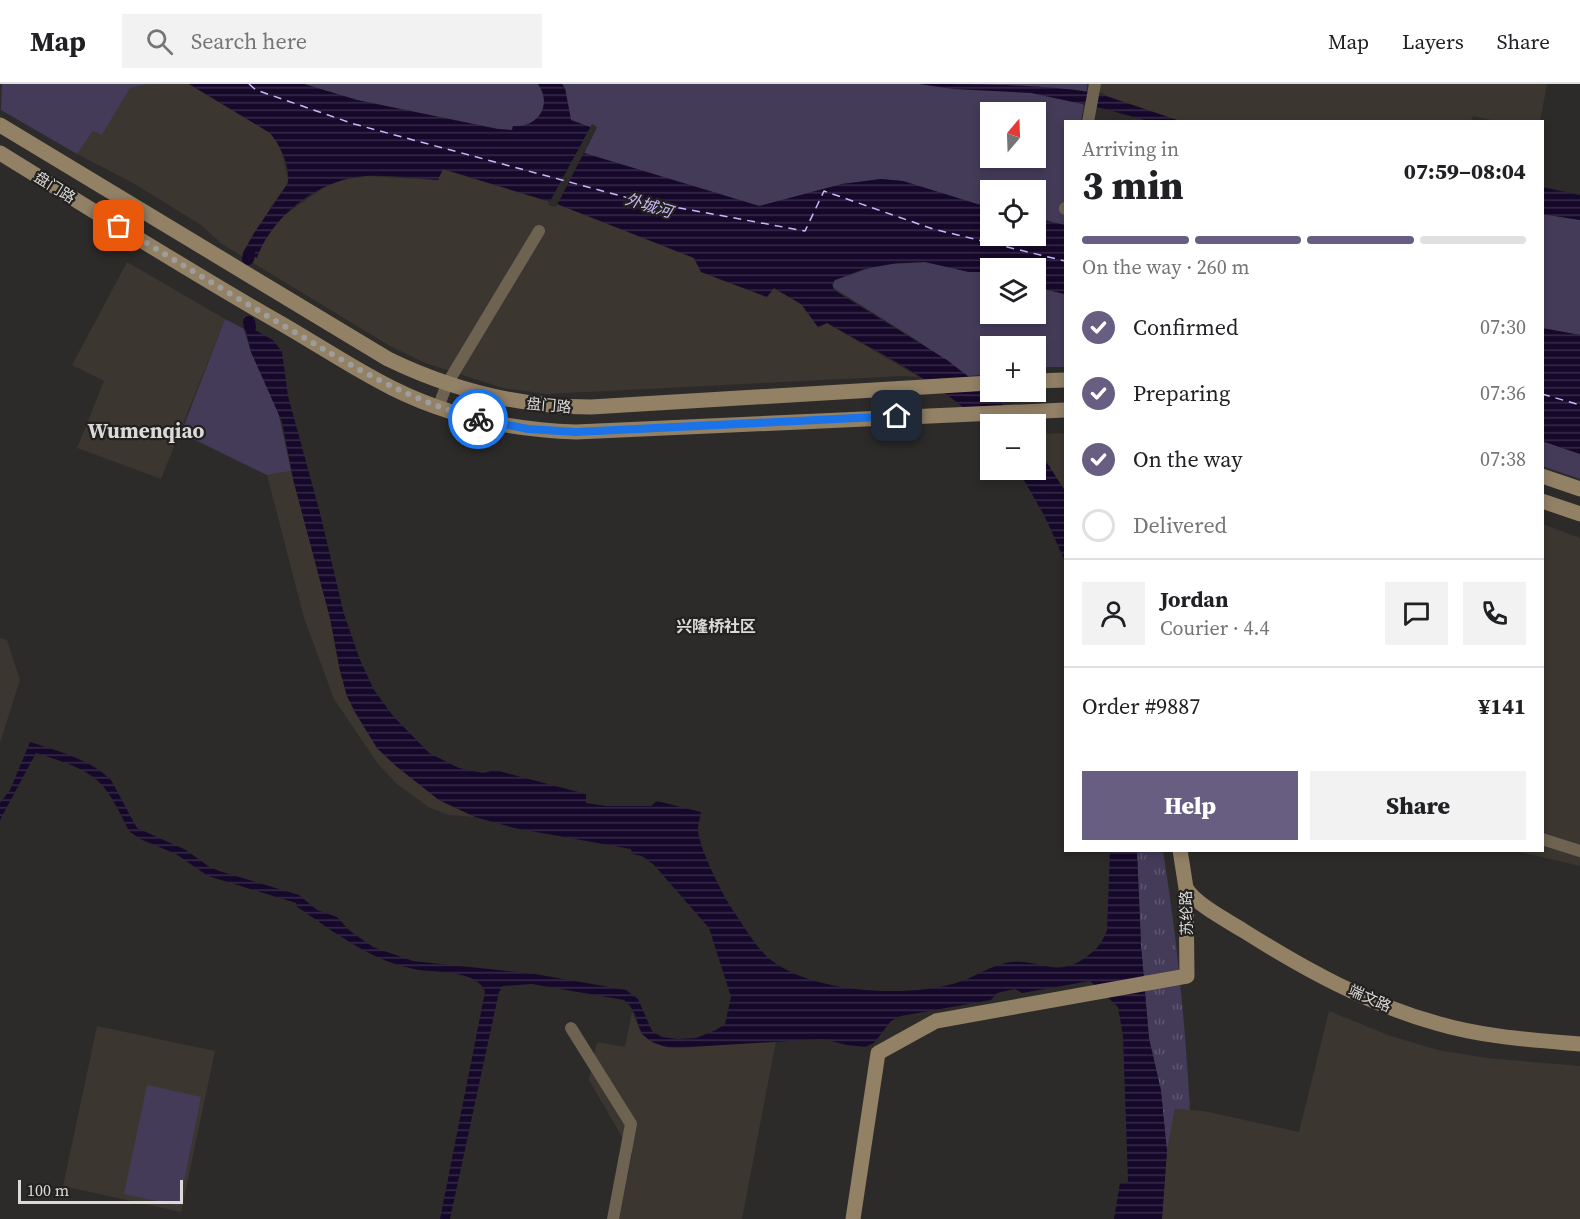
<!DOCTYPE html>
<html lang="en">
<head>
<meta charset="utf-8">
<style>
	:root { --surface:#fff; --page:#f2f2f2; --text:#202124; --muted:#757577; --line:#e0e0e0; --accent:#685e82 }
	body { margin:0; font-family:"Source Serif 4","Noto Sans SC",serif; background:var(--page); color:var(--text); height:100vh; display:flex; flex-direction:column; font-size:22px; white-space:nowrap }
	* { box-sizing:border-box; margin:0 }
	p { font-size:20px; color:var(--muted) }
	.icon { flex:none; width:33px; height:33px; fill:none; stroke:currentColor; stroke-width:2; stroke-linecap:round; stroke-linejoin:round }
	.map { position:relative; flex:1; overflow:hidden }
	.panel { position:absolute; left:1064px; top:36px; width:480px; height:732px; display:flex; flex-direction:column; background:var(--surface); border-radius:0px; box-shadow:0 3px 9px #0003 }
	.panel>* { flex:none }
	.needle { width:39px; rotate:19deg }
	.buttons { position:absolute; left:980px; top:18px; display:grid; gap:12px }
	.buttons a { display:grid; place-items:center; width:66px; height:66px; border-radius:0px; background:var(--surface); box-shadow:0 3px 9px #0003; font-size:30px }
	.scale { position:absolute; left:18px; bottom:15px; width:165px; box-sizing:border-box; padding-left:6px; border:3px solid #dbdad9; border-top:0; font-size:16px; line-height:21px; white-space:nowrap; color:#dbdad9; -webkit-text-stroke:4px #22211f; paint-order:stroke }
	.pin { position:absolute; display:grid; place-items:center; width:51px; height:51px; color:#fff; margin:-26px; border-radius:12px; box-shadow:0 3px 9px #0006 }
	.courier { position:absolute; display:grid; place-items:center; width:60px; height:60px; margin:-30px; border:4px solid #1a73e8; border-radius:50%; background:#fff; color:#222; box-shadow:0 2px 8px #0007 }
	.overview em { font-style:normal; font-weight:800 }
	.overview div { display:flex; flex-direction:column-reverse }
	.overview { display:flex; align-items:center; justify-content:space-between; height:102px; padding:0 18px }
	h1 { font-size:39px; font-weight:800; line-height:45px }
	.bar { display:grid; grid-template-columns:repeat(4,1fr); gap:9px 6px; align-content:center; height:72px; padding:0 18px }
	.bar i { height:8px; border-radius:4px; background:var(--line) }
	.bar .selected { background:var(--accent) }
	.bar p { grid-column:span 4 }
	.line { display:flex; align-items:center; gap:15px; padding:0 18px; border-top:2px solid var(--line) }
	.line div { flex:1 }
	.round { display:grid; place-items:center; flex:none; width:63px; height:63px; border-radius:0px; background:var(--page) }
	ol { padding:0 18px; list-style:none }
	li { display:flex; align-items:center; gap:18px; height:66px }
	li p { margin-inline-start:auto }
	li .icon { padding:6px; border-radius:50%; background:var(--accent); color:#fff; stroke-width:4 }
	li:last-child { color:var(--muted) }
	li i { width:33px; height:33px; border:3px solid var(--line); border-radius:50% }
	.primary-button { display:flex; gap:12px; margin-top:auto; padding:12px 18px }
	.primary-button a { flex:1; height:69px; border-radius:0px; background:var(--accent); color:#fff; font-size:24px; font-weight:800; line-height:69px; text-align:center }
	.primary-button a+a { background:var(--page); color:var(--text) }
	header { display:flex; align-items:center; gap:36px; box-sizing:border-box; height:84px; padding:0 30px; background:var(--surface); border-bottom:2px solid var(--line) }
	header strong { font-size:28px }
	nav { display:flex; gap:33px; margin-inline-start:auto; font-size:21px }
	.search { width:420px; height:54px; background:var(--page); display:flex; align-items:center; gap:15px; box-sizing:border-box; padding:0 21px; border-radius:0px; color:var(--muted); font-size:22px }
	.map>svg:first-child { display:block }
	.built { fill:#3b362f }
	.grass { fill:url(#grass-tufts) }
	.park { fill:#443b59; fill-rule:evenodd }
	.water { fill:url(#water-rules) }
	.pier { fill:#2c2b29 }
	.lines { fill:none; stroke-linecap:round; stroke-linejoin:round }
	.canal { stroke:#16082a; stroke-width:12 }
	.ferry { stroke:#cbb8fc; stroke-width:1.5; stroke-dasharray:8 6; stroke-linecap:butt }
	.street { stroke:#6e6251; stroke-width:12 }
	.secondary { stroke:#938166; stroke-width:15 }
	.done { stroke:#9e9d9b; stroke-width:6; stroke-dasharray:0 10.8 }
	.route { stroke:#1a73e8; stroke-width:8 }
	.labels { text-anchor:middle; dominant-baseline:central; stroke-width:4.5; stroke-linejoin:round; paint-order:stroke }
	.street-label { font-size:15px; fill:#dbdad9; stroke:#22211f }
	.water-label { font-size:16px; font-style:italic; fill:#cbb8fc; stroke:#22211f }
	.neighbourhood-label { font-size:16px; font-weight:bold; fill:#dbdad9; stroke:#22211f }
	.district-label { font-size:21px; font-weight:bold; fill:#dbdad9; stroke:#22211f }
</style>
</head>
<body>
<header>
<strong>Map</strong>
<div class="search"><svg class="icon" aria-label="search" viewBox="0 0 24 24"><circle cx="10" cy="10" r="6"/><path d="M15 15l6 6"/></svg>Search here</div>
<nav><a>Map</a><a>Layers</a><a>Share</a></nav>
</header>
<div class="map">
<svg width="1580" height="1135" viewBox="0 0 1580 1135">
	<defs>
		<pattern id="grass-tufts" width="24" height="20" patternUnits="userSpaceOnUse" patternTransform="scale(1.5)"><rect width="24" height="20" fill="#443b59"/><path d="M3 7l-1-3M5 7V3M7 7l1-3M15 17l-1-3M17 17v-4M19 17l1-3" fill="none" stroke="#5e5770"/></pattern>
		<pattern id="water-rules" width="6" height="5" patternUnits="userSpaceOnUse" patternTransform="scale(1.5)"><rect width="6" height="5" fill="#16082a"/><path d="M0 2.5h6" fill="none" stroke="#372b48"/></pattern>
	</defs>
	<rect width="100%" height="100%" fill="#2c2b29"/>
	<path class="built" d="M 148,0 L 189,0 L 270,49 L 278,59 L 283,73 L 288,96 L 286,102 L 269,125 L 283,132 L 326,102 L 345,95 L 366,92 L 437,96 L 442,85 L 557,120 L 694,174 L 701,188 L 766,213 L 773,204 L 801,220 L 818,243 L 827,239 L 919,293 L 902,292 L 547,310 L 503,304 L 425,279 L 390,262 L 222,160 L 201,141 L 133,99 L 77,70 L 93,46 L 102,50 L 130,3 Z
		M 1098,0 L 1547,0 L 1540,38 L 1495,37 L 1473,32 L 1471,38 L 1180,37 L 1109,13 L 1100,8 Z
		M 127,178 L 225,235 L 161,395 L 77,364 L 104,297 L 72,281 Z
		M 1065,349 L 1065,407 L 1035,360 L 1035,350 Z
		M 291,387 L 330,534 L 340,587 L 347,612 L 355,628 L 377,664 L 396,682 L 439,716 L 475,733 L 449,731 L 430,724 L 398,701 L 378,680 L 334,615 L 304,534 L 267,391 Z
		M 1542,440 L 1580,454 L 1580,782 L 1516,767 L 1542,766 Z
		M 0,554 L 7,556 L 20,596 L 0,659 Z
		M 1329,927 L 1388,951 L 1438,966 L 1487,974 L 1580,982 L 1580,1135 L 1162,1135 L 1167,1067 L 1175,1025 L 1204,1027 L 1299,1048 Z
		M 632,928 L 642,951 L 657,960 L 678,964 L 776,957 L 742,1135 L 619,1135 L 632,1070 L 589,996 L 597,958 L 625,963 Z
		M 97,942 L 215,967 L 181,1128 L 63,1102 Z"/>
	<path class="grass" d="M 1137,767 L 1163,767 C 1177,853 1185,939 1190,1026 L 1175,1025 L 1167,1067 L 1149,954 L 1141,861 Z"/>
	<path class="park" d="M 2,0 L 148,0 L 130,4 L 102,51 L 93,47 L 77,70 L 1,26 Z
		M 304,0 L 538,0 C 553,21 538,44 513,42 L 512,46 L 504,46 L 357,16 Z
		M 562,0 L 1087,0 L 1087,3 L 1081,37 L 1065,38 L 1065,141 L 1035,134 L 1035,106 L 990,106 L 990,124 L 903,97 L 881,95 L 842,100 L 760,122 L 584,69 L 571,36 L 565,5 ZM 990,28 L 1035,28 L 1035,74 L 990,74 Z
		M 1542,130 L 1580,136 L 1580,251 L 1542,244 Z
		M 925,178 L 969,188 L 990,188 L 990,230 L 1035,230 L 1035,203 L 1065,210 L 1065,283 L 1035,283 L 1035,262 L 990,262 L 990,290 L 968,292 L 918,257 L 832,203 L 835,196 L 879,181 Z
		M 225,235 L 244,245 L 251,268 L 278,327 L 291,387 L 267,391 L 181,349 Z
		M 1542,357 L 1580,370 L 1580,395 L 1542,382 Z
		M 147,1001 L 201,1013 L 179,1122 L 124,1110 Z"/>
	<path class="water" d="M 189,0 L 304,0 L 357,16 L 497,45 L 512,46 L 513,42 C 538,44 553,21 538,0 L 562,0 L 565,4 L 571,36 L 596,45 L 584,69 L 759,122 L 842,100 L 881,95 L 903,97 L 990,124 L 990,152 L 1035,152 L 1035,134 L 1065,141 L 1065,210 L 1035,203 L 1035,184 L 990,184 L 990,188 L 969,188 L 925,178 L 897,179 L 864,185 L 835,196 L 832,199 L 834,206 L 947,276 L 996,314 L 1021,340 L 990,340 L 990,347 C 944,301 883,271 827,239 L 818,243 L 801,220 L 774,204 L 767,213 L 701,188 L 694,174 L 557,120 L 443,85 L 438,96 C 414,94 391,91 367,92 C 321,94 272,131 257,174 L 244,167 L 254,149 L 288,99 C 290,82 281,62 270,49 Z
		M 919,0 C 964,0 1073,0 1109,13 L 1180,37 L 1148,37 L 1105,25 L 1031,9 L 953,5 Z
		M 1542,103 L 1580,111 L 1580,136 L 1542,130 Z
		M 244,240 L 273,256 L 282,268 L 288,312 L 320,429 L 344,530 L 360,576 L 374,606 L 393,632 L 429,669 L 459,684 L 483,689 L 495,686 L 586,710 L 586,719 L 606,722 L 651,722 L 657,717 L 701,728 C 700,734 698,740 698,746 C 698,762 723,811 732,825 C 744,842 755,863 771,876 C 813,909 906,914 956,899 C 974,894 992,880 1011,878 C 1044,875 1056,896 1089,871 C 1098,864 1103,857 1107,846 L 1110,767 L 1137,767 L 1141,861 L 1149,954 L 1161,1006 L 1167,1067 L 1162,1135 L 1114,1135 L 1120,1099 L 1128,1098 L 1123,952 L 1118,923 L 1090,897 L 1022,909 L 1015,905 L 997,909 L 991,916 L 901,932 L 891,937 L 874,959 L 865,963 L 847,961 L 823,955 L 672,964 C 626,955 647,935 624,916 L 532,900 L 503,902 L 499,908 L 450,1135 L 440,1135 L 485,908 C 478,885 432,889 414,885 C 369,876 333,847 296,822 L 296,819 L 208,792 L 176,770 L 140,755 L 129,747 C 122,733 115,718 106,706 C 90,684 60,677 36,669 L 0,736 L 0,719 L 10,706 L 30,658 C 57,667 90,675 111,696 L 137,744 L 186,766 L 208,782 L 219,787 L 299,811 L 317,826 L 337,833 L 350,847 L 373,863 L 413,877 L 535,890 L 626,906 L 638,915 L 652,947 L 662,953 L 678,955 L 696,954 L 716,946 L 725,940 L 731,913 L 709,844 L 654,781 L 642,772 L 632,770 L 631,765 L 514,744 L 475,733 L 439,716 L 396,682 L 377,664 L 355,628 L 347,612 L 340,587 L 330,534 L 294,399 L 282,338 L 251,268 Z
		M 1542,244 L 1580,251 L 1580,370 L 1542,357 Z
		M 1035,360 L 1065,407 L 1065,477 L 1044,431 L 1018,386 L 1035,386 Z"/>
	<path class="pier" d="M 592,40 L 597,43 L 556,123 L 548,121 Z"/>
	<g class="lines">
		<path class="canal" d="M 248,175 L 249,170
			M 249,238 L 250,243"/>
		<path class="ferry" d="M 249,0 L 256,6 L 354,40 L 636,116 L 805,147 L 824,107 L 933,145 L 1065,177
			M 1542,310 L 1580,321"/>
		<path class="street" d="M 1088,38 L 1095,0
			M 1065,125 L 1065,124
			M 438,324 L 447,300 L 539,147
			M 1542,755 L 1580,767
			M 571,944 L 631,1040 L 613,1135"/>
		<path class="secondary" d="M 0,41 L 388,275 C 452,306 520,323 591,323 L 990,299
			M 0,69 C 91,125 182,183 275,236 C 314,258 352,284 392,304 C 450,333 512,346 576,348 L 1065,326
			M 1035,297 L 1065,296
			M 1542,392 L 1580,405
			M 1542,417 L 1580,430
			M 1186,804 C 1195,820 1228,837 1244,847 C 1304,885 1368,920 1436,939 C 1483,953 1532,956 1580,960
			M 853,1135 L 878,969 L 936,937 L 1187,892 L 1186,804 L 1180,766"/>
	</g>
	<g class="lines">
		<path class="done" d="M 119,142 C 174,176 229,209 284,242 C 349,280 404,315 478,335"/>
		<path class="route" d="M 478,335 L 528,345 L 576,348 L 897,332"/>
	</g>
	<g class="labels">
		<g class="street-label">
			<text transform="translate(55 103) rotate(32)">盘门路</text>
			<text transform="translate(549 321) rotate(5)">盘门路</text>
			<text transform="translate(1186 829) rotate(-91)">苏纶路</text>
			<text transform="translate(1370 914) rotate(24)">端文路</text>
		</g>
		<g class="water-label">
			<text transform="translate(649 121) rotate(17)">外城河</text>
		</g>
		<g class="neighbourhood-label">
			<text x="716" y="542">兴隆桥社区</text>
		</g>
		<g class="district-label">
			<text x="146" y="346">Wumenqiao</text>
		</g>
	</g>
</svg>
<div class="buttons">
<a><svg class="needle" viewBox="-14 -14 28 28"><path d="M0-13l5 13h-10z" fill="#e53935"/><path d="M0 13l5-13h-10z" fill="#757577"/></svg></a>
<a><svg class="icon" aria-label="locate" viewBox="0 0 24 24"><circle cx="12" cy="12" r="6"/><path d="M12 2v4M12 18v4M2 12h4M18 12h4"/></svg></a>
<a><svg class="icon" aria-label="layers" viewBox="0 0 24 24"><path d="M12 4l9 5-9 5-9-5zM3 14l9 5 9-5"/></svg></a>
<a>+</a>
<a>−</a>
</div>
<div class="scale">100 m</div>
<div class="pin" style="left:119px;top:142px;background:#ea580c"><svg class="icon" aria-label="bag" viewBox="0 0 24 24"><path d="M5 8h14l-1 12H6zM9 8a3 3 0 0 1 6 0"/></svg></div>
<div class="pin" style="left:897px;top:332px;background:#1f2937"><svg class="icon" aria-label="home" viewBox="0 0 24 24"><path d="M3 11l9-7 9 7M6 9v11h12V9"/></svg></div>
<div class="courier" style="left:478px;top:335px"><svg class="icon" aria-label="bike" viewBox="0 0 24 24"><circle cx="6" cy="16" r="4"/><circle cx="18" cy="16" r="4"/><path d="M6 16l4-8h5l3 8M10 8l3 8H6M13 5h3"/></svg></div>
<section class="panel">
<div class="overview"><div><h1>3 min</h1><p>Arriving in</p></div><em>07:59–08:04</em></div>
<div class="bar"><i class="selected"></i><i class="selected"></i><i class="selected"></i><i></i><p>On the way · 260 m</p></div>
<ol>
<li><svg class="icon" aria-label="check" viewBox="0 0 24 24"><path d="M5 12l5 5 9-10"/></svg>Confirmed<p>07:30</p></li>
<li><svg class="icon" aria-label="check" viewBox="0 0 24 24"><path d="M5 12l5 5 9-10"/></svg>Preparing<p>07:36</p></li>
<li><svg class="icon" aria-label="check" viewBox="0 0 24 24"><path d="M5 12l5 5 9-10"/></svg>On the way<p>07:38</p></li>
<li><i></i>Delivered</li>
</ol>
<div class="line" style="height:108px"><a class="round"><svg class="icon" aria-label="person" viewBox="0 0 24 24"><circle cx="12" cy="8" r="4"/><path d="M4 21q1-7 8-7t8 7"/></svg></a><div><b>Jordan</b><p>Courier · 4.4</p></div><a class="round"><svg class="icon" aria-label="chat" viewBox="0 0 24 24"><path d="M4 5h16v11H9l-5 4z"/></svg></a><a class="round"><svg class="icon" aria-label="phone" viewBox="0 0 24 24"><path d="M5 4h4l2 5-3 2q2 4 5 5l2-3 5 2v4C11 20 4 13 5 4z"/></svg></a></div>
<div class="line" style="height:78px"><div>Order #9887</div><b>¥141</b></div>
<div class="primary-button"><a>Help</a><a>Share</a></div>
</section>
</div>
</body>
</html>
